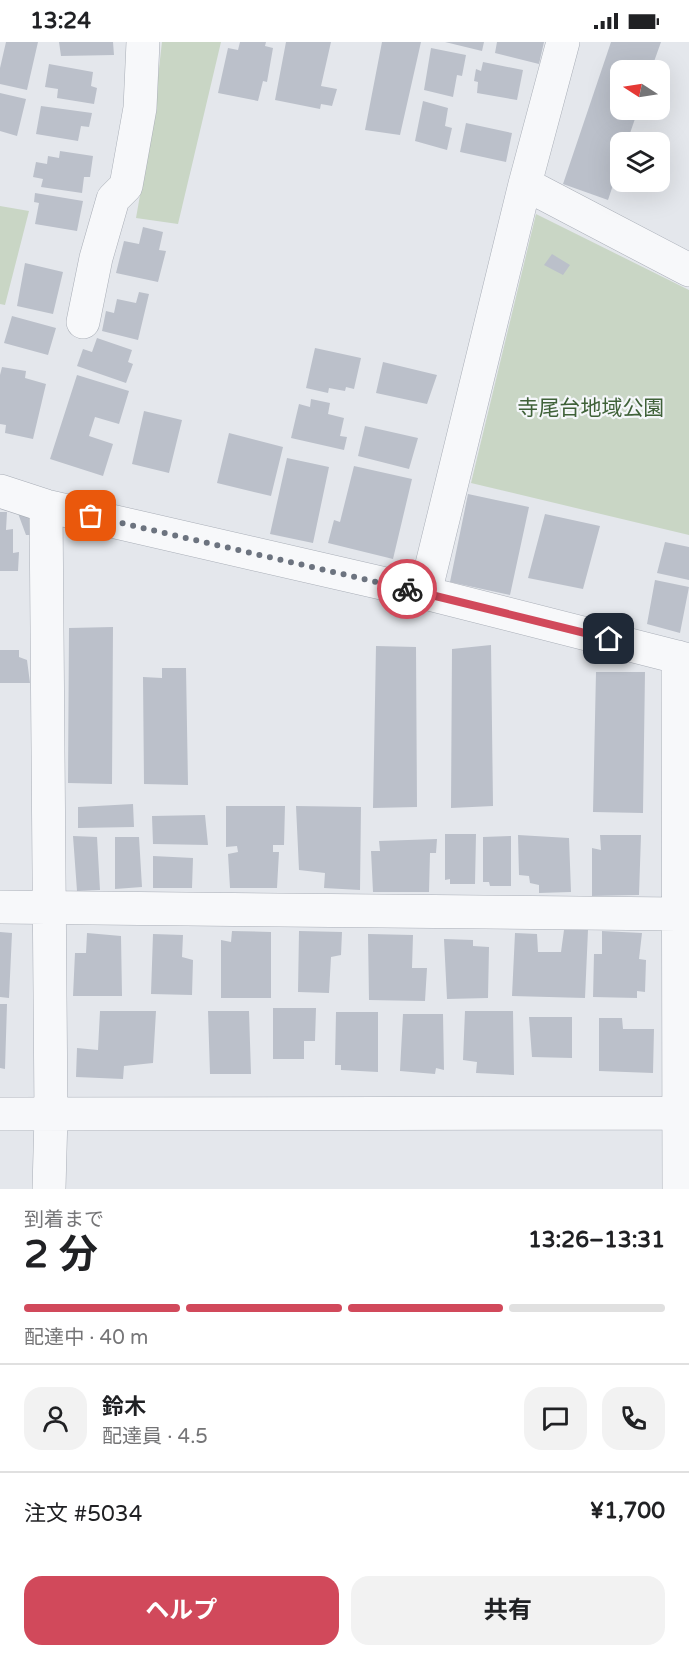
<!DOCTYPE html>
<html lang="ja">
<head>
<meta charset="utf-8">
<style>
	:root { --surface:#fff; --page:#f2f2f2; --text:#202124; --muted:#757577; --line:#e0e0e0; --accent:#d1495b }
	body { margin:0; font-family:"Varela Round","Noto Sans JP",sans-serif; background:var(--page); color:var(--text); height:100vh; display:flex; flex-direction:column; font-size:22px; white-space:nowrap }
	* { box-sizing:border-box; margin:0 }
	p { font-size:20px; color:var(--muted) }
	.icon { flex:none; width:33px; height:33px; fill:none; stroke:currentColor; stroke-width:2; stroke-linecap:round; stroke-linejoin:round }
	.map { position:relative; height:1147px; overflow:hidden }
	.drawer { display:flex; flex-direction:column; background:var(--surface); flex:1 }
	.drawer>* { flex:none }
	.needle { width:39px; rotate:282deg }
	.buttons { position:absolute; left:610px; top:18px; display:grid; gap:12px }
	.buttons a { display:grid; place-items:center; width:60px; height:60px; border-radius:12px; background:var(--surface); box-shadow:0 6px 24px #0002; font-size:30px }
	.pin { position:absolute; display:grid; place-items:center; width:51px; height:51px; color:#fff; margin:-26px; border-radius:12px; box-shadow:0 3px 9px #0006 }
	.courier { position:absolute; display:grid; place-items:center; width:60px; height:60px; margin:-30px; border:4px solid #d1495b; border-radius:50%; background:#fff; color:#222; box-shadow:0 2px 8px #0007 }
	.head em { font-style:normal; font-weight:700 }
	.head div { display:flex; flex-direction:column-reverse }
	.head { display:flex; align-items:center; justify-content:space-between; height:102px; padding:0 24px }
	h1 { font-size:39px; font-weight:700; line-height:45px }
	.bar { display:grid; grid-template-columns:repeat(4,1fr); gap:9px 6px; align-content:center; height:72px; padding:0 24px }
	.bar i { height:8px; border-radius:4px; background:var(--line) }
	.bar .current { background:var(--accent) }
	.bar p { grid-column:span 4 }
	.line { display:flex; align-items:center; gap:15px; padding:0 24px; border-top:2px solid var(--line) }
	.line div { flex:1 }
	.round { display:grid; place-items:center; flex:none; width:63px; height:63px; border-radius:18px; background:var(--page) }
	.cta { display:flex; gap:12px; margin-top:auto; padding:12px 24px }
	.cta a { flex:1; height:69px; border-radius:18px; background:var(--accent); color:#fff; font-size:24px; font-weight:700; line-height:69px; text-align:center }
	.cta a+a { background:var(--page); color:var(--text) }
	.status { display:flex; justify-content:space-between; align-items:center; height:42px; padding:0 30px; background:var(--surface); direction:ltr }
	.status svg { height:16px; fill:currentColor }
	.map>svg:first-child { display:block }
	.green { fill:#c9d6c5 }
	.building { fill:#bbc0ca }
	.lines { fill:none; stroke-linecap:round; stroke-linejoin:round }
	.minor-casing { stroke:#a9aeb7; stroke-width:34 }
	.minor { stroke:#f7f8fa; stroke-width:33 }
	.done { stroke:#6c737f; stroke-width:6; stroke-dasharray:0 10.8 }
	.route { stroke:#d1495b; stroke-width:8 }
	.labels { text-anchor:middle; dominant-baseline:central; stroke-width:4.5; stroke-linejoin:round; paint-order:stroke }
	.park-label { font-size:21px; fill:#3f6138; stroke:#f4f6f9 }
</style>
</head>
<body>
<div class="status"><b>13:24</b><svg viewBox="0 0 49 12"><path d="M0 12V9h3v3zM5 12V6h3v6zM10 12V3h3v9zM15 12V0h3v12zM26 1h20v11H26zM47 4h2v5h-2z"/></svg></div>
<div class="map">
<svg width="689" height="1147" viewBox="0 0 689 1147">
	<rect width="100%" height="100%" fill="#e4e7ec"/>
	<path class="green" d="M 162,0 L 221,0 L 178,182 L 136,176 L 153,79 Z
		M 0,164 L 29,169 L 5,263 L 0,262 Z
		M 536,172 L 689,248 L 689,493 L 471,441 Z"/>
	<path class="building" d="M 6,0 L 38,0 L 27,48 L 0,42 L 0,26 Z
		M 59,0 L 113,0 L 114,13 L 61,14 Z
		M 240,0 L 266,0 L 265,4 L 273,6 L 267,40 L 263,39 L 258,59 L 218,51 L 228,6 L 238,8 Z
		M 286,0 L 331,0 L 321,44 L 337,47 L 332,64 L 321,62 L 320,67 L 275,58 Z
		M 382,0 L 421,0 L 400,93 L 365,88 Z
		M 445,0 L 484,0 L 482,9 Z
		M 497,0 L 544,0 L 539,22 L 495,11 Z
		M 611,0 L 661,0 L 651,28 L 621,28 L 621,68 L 638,68 L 627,100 L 621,100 L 621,119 L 608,158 L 563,142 Z
		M 431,6 L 466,13 L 462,34 L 457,33 L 453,55 L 424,48 Z
		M 483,20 L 523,28 L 517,58 L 477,51 L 478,40 L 474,39 L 476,27 L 481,29 Z
		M 49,22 L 93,30 L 91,44 L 97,46 L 94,62 L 57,56 L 58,47 L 45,45 Z
		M 0,51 L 26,57 L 17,94 L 0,89 Z
		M 423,59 L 448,66 L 445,84 L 452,86 L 447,108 L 415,99 Z
		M 41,64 L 92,71 L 89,85 L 81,84 L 78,99 L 36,92 Z
		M 466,81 L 512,91 L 506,120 L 460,110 Z
		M 60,109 L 93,114 L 90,135 L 84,135 L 82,151 L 41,145 L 43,137 L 33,135 L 36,120 L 47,122 L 48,114 L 59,116 Z
		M 35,151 L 83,159 L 77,189 L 35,182 L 39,161 L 34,160 Z
		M 143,185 L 163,190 L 159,208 L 166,209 L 158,240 L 116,231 L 124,199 L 139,202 Z
		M 552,212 L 570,223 L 563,233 L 544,223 Z
		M 25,221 L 63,230 L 53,272 L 17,264 Z
		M 139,250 L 149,252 L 138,298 L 102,289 L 106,269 L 114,271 L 117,257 L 136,261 Z
		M 12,274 L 56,286 L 48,313 L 4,301 Z
		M 97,296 L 132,308 L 128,320 L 133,322 L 126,341 L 77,324 L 83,307 L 92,310 Z
		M 315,306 L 361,316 L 354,347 L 346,345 L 345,349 L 329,346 L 328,351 L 306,346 Z
		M 383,320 L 437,333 L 427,362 L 376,351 Z
		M 2,325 L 26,329 L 25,336 L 46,342 L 33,397 L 5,391 L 6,383 L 0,382 L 0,333 Z
		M 77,333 L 129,349 L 119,382 L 95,375 L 89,394 L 113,402 L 103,434 L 50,417 Z
		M 311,357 L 330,361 L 328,372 L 344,376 L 340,394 L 347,395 L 344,408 L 291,396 L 299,362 L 310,365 Z
		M 144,369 L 182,378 L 169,431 L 132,422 Z
		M 365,384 L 418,396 L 409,427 L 358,414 Z
		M 229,391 L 283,405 L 271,454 L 217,441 Z
		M 287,416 L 329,425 L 313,501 L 270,492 Z
		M 354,424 L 412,437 L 393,517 L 328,501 L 334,478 L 340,480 Z
		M 468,452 L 529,465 L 510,553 L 450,540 Z
		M 16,466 L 31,468 L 33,493 L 26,493 Z
		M 0,470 L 7,470 L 6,488 L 13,487 L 13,511 L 19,510 L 18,529 L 0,529 Z
		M 545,472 L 600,484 L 583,547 L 528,536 Z
		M 665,500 L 689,505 L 689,538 L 657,531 Z
		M 655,538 L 689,545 L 680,591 L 647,582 Z
		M 113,585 L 112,742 L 68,741 L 69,586 Z
		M 491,603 L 493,764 L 451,766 L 452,607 Z
		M 376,604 L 416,605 L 417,765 L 373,766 Z
		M 0,608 L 19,608 L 19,615 L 27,618 L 30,641 L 0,641 Z
		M 162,626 L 186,626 L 188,743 L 144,742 L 143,635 L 162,636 Z
		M 596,630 L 645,630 L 643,771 L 593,770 Z
		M 133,762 L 134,785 L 78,786 L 78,765 Z
		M 226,764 L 285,764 L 284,803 L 273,803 L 273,810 L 279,810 L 277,846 L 230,846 L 228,812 L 238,810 L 237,804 L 226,805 Z
		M 296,764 L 361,765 L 360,848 L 324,846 L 325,831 L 299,828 Z
		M 205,773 L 208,803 L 153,802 L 152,774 Z
		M 445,792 L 476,792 L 475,842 L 450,842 L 450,837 L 445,838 Z
		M 518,793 L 569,796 L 571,850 L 539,851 L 539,843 L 530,841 L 529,834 L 519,833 Z
		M 600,793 L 641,793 L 639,853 L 592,854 L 592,806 L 601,808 Z
		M 73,794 L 97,795 L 100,848 L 77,849 Z
		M 511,794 L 511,844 L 490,844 L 489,840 L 483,840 L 483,795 Z
		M 115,795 L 139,795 L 142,845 L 115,847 Z
		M 437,797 L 436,811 L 430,811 L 429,850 L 373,850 L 371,809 L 380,809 L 379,799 Z
		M 153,814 L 193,816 L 192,846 L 153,846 Z
		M 564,888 L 588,888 L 585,956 L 512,954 L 515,891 L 537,892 L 538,910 L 561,910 Z
		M 232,889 L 271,890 L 271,956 L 221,956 L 221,898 L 231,900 Z
		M 299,889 L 342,890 L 341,913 L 331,915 L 329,951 L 298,950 Z
		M 602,889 L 642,891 L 639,917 L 646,918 L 645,950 L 637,949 L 637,956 L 593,955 L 594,912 L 602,912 Z
		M 0,890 L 12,891 L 9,956 L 0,955 Z
		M 87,891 L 121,894 L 122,954 L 73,954 L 75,911 L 86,911 Z
		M 153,892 L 183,893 L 182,915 L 193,918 L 192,953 L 151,952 Z
		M 368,892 L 413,893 L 412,926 L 427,926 L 425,959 L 369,958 Z
		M 444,897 L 473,898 L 473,904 L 489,905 L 488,956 L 447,957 Z
		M 0,962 L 7,962 L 5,1027 L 0,1026 Z
		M 273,966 L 316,966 L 315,999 L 304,999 L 304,1017 L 273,1017 Z
		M 100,969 L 156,969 L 153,1021 L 124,1024 L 123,1037 L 76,1035 L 77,1006 L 98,1008 Z
		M 208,969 L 249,969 L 251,1032 L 210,1032 Z
		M 465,969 L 513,969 L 514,1033 L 476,1031 L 477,1020 L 463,1018 Z
		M 336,970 L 378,970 L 378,1030 L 341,1028 L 341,1023 L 335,1023 Z
		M 403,972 L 443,972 L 444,1028 L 436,1026 L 435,1032 L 400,1029 Z
		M 529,975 L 572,975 L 572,1016 L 532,1015 Z
		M 599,976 L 622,976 L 623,987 L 654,987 L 653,1031 L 599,1029 Z"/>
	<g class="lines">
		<defs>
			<path id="minor" d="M 525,142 L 689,228
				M 83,280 L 96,216 L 113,157 L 126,144 L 140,66 L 143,0
				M 0,449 L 46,464 L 425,551 L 689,618
				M 46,464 L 51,1073 L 49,1147
				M 425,551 L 525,142 L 563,0
				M 678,615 L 679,1147
				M 0,865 L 677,872
				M 0,1072 L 689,1071"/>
		</defs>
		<use href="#minor" class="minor-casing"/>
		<use href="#minor" class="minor"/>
	</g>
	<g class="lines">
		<path class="done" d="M 91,474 L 407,547"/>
		<path class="route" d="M 407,547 L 609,597"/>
	</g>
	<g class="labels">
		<g class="park-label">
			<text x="591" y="366">寺尾台地域公園</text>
		</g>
	</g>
</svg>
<div class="buttons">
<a><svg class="needle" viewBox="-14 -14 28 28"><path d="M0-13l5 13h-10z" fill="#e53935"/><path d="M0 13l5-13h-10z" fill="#757577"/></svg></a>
<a><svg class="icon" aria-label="layers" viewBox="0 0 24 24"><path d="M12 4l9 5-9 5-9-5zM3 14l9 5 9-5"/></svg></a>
</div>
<div class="pin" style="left:91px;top:474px;background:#ea580c"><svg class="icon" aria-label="bag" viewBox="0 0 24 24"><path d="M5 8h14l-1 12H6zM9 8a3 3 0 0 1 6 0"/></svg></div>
<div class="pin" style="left:609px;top:597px;background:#1f2937"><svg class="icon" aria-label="home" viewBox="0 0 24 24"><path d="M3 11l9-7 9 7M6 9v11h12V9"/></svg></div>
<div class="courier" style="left:407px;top:547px"><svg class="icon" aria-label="bike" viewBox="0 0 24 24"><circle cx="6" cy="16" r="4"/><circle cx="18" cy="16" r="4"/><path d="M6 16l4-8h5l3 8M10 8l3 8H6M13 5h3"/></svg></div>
</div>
<section class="drawer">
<div class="head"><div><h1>2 分</h1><p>到着まで</p></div><em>13:26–13:31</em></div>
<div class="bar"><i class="current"></i><i class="current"></i><i class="current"></i><i></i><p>配達中 · 40 m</p></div>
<div class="line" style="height:108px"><a class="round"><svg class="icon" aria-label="person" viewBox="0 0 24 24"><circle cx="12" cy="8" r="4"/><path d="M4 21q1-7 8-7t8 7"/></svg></a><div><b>鈴木</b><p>配達員 · 4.5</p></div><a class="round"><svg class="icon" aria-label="chat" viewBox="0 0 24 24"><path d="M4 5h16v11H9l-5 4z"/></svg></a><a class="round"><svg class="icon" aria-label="phone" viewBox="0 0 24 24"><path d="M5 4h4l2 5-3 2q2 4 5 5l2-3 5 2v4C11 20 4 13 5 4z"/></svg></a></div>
<div class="line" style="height:78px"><div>注文 #5034</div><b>¥1,700</b></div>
<div class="cta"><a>ヘルプ</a><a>共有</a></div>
</section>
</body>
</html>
